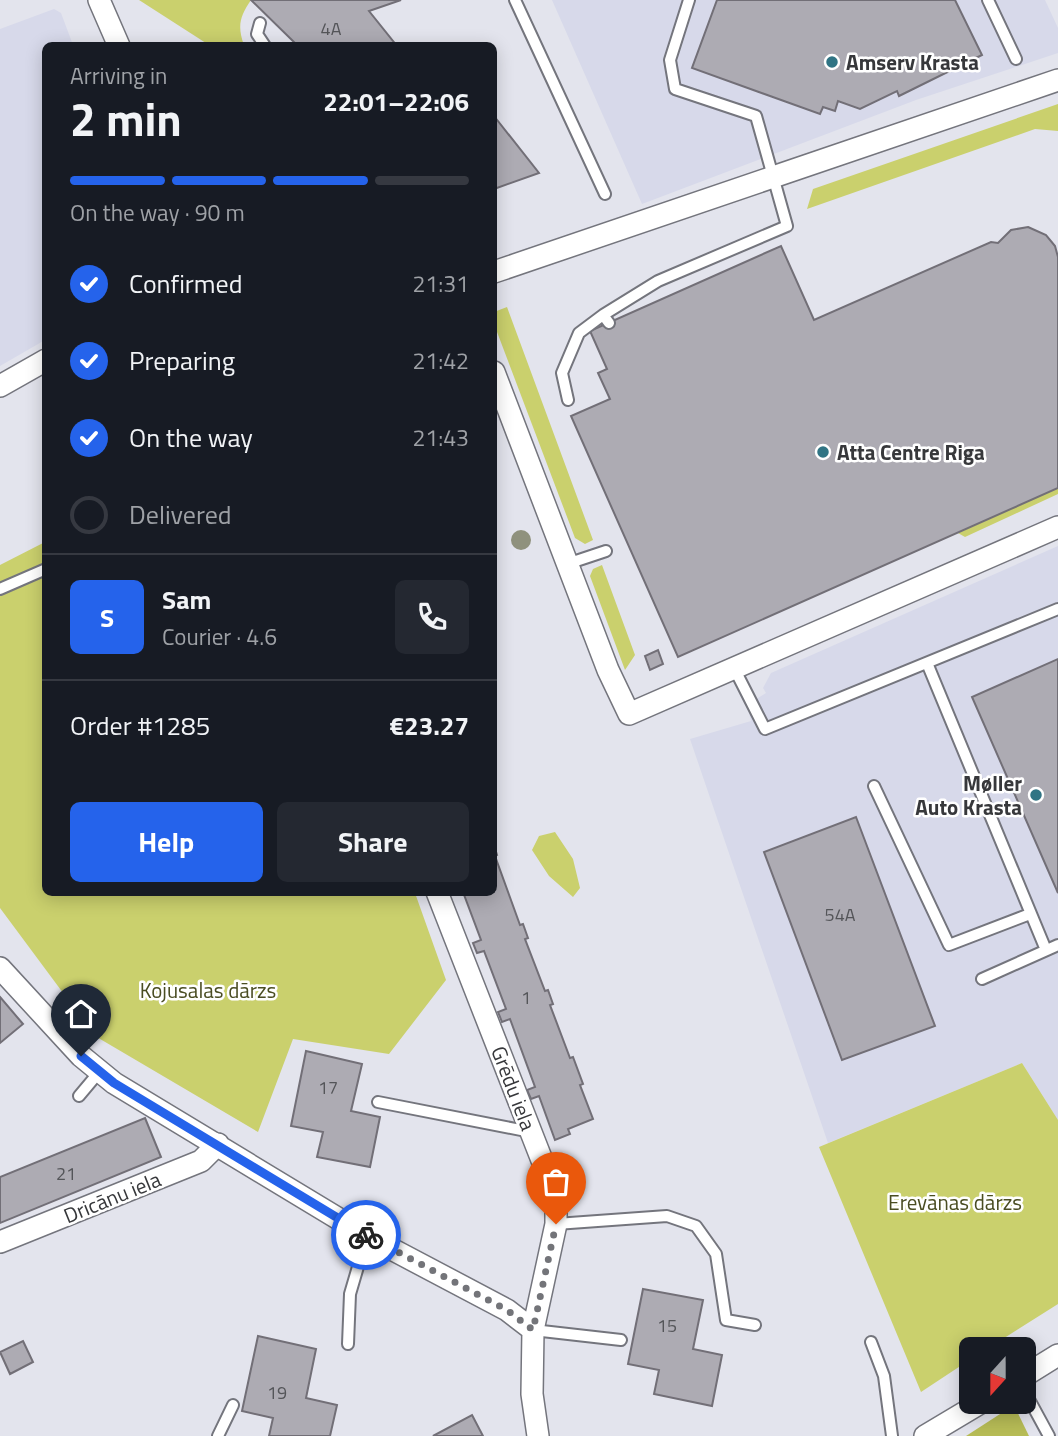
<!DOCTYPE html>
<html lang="en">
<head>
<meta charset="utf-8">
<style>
	:root { --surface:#171b24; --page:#242831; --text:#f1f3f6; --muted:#9ea1a6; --line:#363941; --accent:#2563eb }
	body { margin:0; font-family:"Titillium Web",sans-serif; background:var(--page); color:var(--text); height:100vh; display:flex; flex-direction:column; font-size:26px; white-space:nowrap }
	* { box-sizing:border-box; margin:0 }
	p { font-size:23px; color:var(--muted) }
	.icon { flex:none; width:38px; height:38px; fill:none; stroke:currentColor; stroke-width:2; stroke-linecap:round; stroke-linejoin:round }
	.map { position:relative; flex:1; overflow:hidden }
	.details { position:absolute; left:42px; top:42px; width:455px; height:854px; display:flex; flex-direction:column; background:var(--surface); border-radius:10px; box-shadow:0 4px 18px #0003 }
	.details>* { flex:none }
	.needle { width:46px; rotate:201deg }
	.controls { position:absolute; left:959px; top:1337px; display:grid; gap:14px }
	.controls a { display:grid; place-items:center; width:77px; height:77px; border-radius:10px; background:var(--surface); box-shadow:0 4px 18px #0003; font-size:35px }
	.pin { position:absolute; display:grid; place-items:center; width:60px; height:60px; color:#fff; margin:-72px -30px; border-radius:50% 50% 50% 0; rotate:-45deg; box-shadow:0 0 7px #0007 }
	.pin .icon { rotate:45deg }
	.courier { position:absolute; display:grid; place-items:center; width:70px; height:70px; margin:-35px; border:5px solid #2563eb; border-radius:50%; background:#fff; color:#222; box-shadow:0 2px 9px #0007 }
	.summary em { font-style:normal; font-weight:700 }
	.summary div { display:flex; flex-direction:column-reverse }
	.summary { display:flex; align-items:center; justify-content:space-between; height:119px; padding:0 28px }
	h1 { font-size:46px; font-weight:700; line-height:52px }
	.bar { display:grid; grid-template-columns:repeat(4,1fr); gap:10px 7px; align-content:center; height:84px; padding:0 28px }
	.bar i { height:9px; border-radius:5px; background:var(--line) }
	.bar .on { background:var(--accent) }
	.bar p { grid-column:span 4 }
	.line { display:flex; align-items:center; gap:18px; padding:0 28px; border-top:2px solid var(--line) }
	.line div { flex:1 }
	.round { display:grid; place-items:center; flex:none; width:74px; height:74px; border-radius:10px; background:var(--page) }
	ol { padding:0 28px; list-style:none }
	li { display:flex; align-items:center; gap:21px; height:77px }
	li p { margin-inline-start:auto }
	li .icon { padding:7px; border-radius:50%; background:var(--accent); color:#fff; stroke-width:4 }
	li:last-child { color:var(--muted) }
	li i { width:38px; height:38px; border:4px solid var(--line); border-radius:50% }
	.action { display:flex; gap:14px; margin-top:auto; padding:14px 28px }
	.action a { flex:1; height:80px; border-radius:10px; background:var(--accent); color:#fff; font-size:28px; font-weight:700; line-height:80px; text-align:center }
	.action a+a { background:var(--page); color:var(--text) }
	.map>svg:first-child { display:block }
	.built { fill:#d7d9ea }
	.green { fill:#cad06d }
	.forest { fill:#b7bc56 }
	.building { fill:#adabb3; stroke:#726f77; stroke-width:2 }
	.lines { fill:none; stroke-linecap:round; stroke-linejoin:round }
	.service-casing { stroke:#74757d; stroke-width:14 }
	.minor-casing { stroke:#74757d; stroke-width:24 }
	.service { stroke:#fff; stroke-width:10 }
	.minor { stroke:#fff; stroke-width:21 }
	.tree { fill:#8f917d }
	.done { stroke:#737479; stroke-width:7; stroke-dasharray:0 12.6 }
	.route { stroke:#2563eb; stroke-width:9 }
	.poi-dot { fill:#307484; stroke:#fff; stroke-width:2.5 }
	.labels { text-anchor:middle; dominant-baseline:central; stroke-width:5; stroke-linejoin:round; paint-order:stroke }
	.number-label { font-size:18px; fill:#545559 }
	.poi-label { font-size:21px; font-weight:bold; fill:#37383b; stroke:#fff; text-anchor:start }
	.park-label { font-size:21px; fill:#4a4d22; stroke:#fff }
	.street-label { font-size:21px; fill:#37383b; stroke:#fff }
</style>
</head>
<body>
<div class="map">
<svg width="1058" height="1436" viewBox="0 0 1058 1436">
	<rect width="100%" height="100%" fill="#e3e4ed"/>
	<path class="built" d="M 552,0 L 1045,0 L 1058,28 L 1058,53 L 916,100 L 642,204 Z
		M 54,9 L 61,13 L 73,45 L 46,46 L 45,340 L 0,366 L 0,29 Z
		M 1058,546 L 1058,1120 L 1022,1063 L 828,1143 L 690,739 L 751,721 L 747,705 L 766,693 L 763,688 L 771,673 Z"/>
	<path class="green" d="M 139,0 L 251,0 C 240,16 237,26 244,45 L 209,45 Z
		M 1058,104 L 1058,131 L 1035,129 L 807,209 L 813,189 Z
		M 507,307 L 593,540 L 585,544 L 575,538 L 494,324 L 494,312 Z
		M 1058,488 L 1058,494 L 965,537 L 958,533 Z
		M 45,542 L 46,892 L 415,893 L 446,980 L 389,1054 L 293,1039 L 258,1132 L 95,1036 L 0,908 L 0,565 Z
		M 602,565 L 635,655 L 625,670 L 590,576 L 593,569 Z
		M 555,832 L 573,859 L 580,888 L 573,897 L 549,876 L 532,850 L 539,836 Z
		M 1022,1063 L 1058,1120 L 1058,1304 L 987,1349 L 971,1349 L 971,1359 L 921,1392 L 819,1147 Z"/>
	<path class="forest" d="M 1014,1405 L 1029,1436 L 966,1436 Z"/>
	<path class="building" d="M 251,0 L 401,0 L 369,11 L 397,46 L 298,46 Z
		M 717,0 L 955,0 L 982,55 L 899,96 L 897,91 L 860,109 L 838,101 L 835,111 L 823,107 L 820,114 L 692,68 Z
		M 494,116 L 539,173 L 494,189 Z
		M 1028,227 L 1046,235 L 1055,246 L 1058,257 L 1058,488 L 678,657 L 571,416 L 610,399 L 598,373 L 607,369 L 590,331 L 781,246 L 814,320 L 991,242 L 998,243 L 1011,230 Z
		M 658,650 L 663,664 L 650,670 L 645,656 Z
		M 1058,659 L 1058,893 L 972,697 Z
		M 856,817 L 935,1026 L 842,1060 L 764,852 Z
		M 494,845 L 497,855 L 495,856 L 520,925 L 523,924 L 528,938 L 525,939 L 545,991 L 548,990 L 553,1004 L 550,1005 L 570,1058 L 573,1057 L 583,1084 L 580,1085 L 593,1119 L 568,1129 L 570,1134 L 555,1140 L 539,1096 L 531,1099 L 527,1090 L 535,1087 L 510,1019 L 502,1022 L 498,1012 L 506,1009 L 484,951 L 477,953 L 473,943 L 481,940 L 463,892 L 494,892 Z
		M 0,997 L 23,1024 L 0,1043 Z
		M 306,1051 L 362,1064 L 351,1111 L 380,1117 L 370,1167 L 317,1157 L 323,1132 L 291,1126 Z
		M 145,1118 L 161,1157 L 0,1223 L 0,1177 Z
		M 643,1289 L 703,1300 L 693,1349 L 722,1355 L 712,1406 L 654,1394 L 659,1370 L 628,1364 Z
		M 258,1336 L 316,1349 L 306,1398 L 337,1405 L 330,1436 L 269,1436 L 273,1418 L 242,1411 Z
		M 23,1341 L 33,1362 L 10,1374 L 0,1352 Z
		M 472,1415 L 483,1436 L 433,1436 Z"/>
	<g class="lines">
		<defs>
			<path id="service" d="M 515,0 L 605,194
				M 988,0 L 1016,59
				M 260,23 L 257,34 L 265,46
				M 609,323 L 603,315 L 658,281 L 787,226 L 756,116 L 675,89 L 670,60 L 689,0
				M 568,400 L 562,373 L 579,333 L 603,315
				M 567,564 L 606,551
				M 0,589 L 46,569
				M 927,663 L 1046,950
				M 734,668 L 765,729 L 1058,609
				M 874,786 L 949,945 L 1030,914
				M 982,979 L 1058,945
				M 79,1096 L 100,1071
				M 378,1102 L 531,1132
				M 556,1224 L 667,1216 L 696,1226 L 716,1254 L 726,1320 L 755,1325
				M 533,1330 L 621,1340
				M 871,1342 L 884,1376 L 892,1436
				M 348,1344 L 350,1294 L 367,1236
				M 1024,1390 L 1049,1436
				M 218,1436 L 233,1405"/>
			<path id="minor" d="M 99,0 L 119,46
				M 494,272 L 1058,80
				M 494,372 L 608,670 L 629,714 L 1058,527
				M 0,386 L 46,360
				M 437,892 L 556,1196 L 556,1224 L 533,1330 L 532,1394 L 538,1436
				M 0,968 L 81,1056 L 114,1083 L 367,1236 L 507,1310 L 533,1330
				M 0,1242 L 201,1161 L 218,1144
				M 1024,1376 L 1058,1355
				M 925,1436 L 982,1402"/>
		</defs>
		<use href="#service" class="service-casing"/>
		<use href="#minor" class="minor-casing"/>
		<use href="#service" class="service"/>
		<use href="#minor" class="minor"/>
	</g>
	<circle class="tree" cx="521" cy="540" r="10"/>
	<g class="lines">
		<path class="done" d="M 366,1235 L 507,1310 L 533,1330 L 556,1224"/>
		<path class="route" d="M 81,1056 L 114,1083 L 366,1235"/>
	</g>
	<g class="poi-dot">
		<circle cx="832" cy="62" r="7"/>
		<circle cx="823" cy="452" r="7"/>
		<circle cx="1036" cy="795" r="7"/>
	</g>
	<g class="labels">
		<g class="number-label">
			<text x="331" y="28">4A</text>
			<text x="840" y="914">54A</text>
			<text x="526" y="997">1</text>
			<text x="328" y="1087">17</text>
			<text x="66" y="1173">21</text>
			<text x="667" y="1325">15</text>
			<text x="277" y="1392">19</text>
		</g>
		<g class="poi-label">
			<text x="846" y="62">Amserv Krasta</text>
			<text x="837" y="452">Atta Centre Riga</text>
			<text x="1022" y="783" text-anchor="end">Møller<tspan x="1022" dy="24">Auto Krasta</tspan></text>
		</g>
		<g class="park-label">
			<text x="208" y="990">Kojusalas dārzs</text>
			<text x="955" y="1202">Erevānas dārzs</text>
		</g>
		<g class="street-label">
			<text transform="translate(514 1088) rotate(69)">Grēdu iela</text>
			<text transform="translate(112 1197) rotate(-22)">Dricānu iela</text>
		</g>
	</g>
</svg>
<div class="controls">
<a><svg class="needle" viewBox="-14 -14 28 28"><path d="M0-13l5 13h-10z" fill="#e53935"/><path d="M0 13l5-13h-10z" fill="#9ea1a6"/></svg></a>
</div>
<div class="pin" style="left:556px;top:1224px;background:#ea580c"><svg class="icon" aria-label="bag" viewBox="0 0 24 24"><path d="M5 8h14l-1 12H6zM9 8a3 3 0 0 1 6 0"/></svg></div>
<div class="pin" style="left:81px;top:1056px;background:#1f2937"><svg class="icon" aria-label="home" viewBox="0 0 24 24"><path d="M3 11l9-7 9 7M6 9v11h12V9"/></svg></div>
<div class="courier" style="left:366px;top:1235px"><svg class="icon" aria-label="bike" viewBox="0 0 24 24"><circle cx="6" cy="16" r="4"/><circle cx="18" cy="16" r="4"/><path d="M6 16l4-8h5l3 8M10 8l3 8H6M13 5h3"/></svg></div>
<section class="details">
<div class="summary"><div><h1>2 min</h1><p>Arriving in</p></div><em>22:01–22:06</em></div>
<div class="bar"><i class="on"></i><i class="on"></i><i class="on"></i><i></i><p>On the way · 90 m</p></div>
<ol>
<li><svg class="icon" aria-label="check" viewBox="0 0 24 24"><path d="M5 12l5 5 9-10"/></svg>Confirmed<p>21:31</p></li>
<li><svg class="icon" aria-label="check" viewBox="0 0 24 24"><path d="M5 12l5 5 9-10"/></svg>Preparing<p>21:42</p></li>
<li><svg class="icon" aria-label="check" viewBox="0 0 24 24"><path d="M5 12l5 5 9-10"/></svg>On the way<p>21:43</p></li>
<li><i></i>Delivered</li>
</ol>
<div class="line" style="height:126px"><b class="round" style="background:var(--accent);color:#fff">S</b><div><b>Sam</b><p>Courier · 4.6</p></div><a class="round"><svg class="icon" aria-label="phone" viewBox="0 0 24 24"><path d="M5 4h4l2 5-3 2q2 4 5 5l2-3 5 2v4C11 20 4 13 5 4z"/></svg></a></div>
<div class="line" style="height:91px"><div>Order #1285</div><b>€23.27</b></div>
<div class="action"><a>Help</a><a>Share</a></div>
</section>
</div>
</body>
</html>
